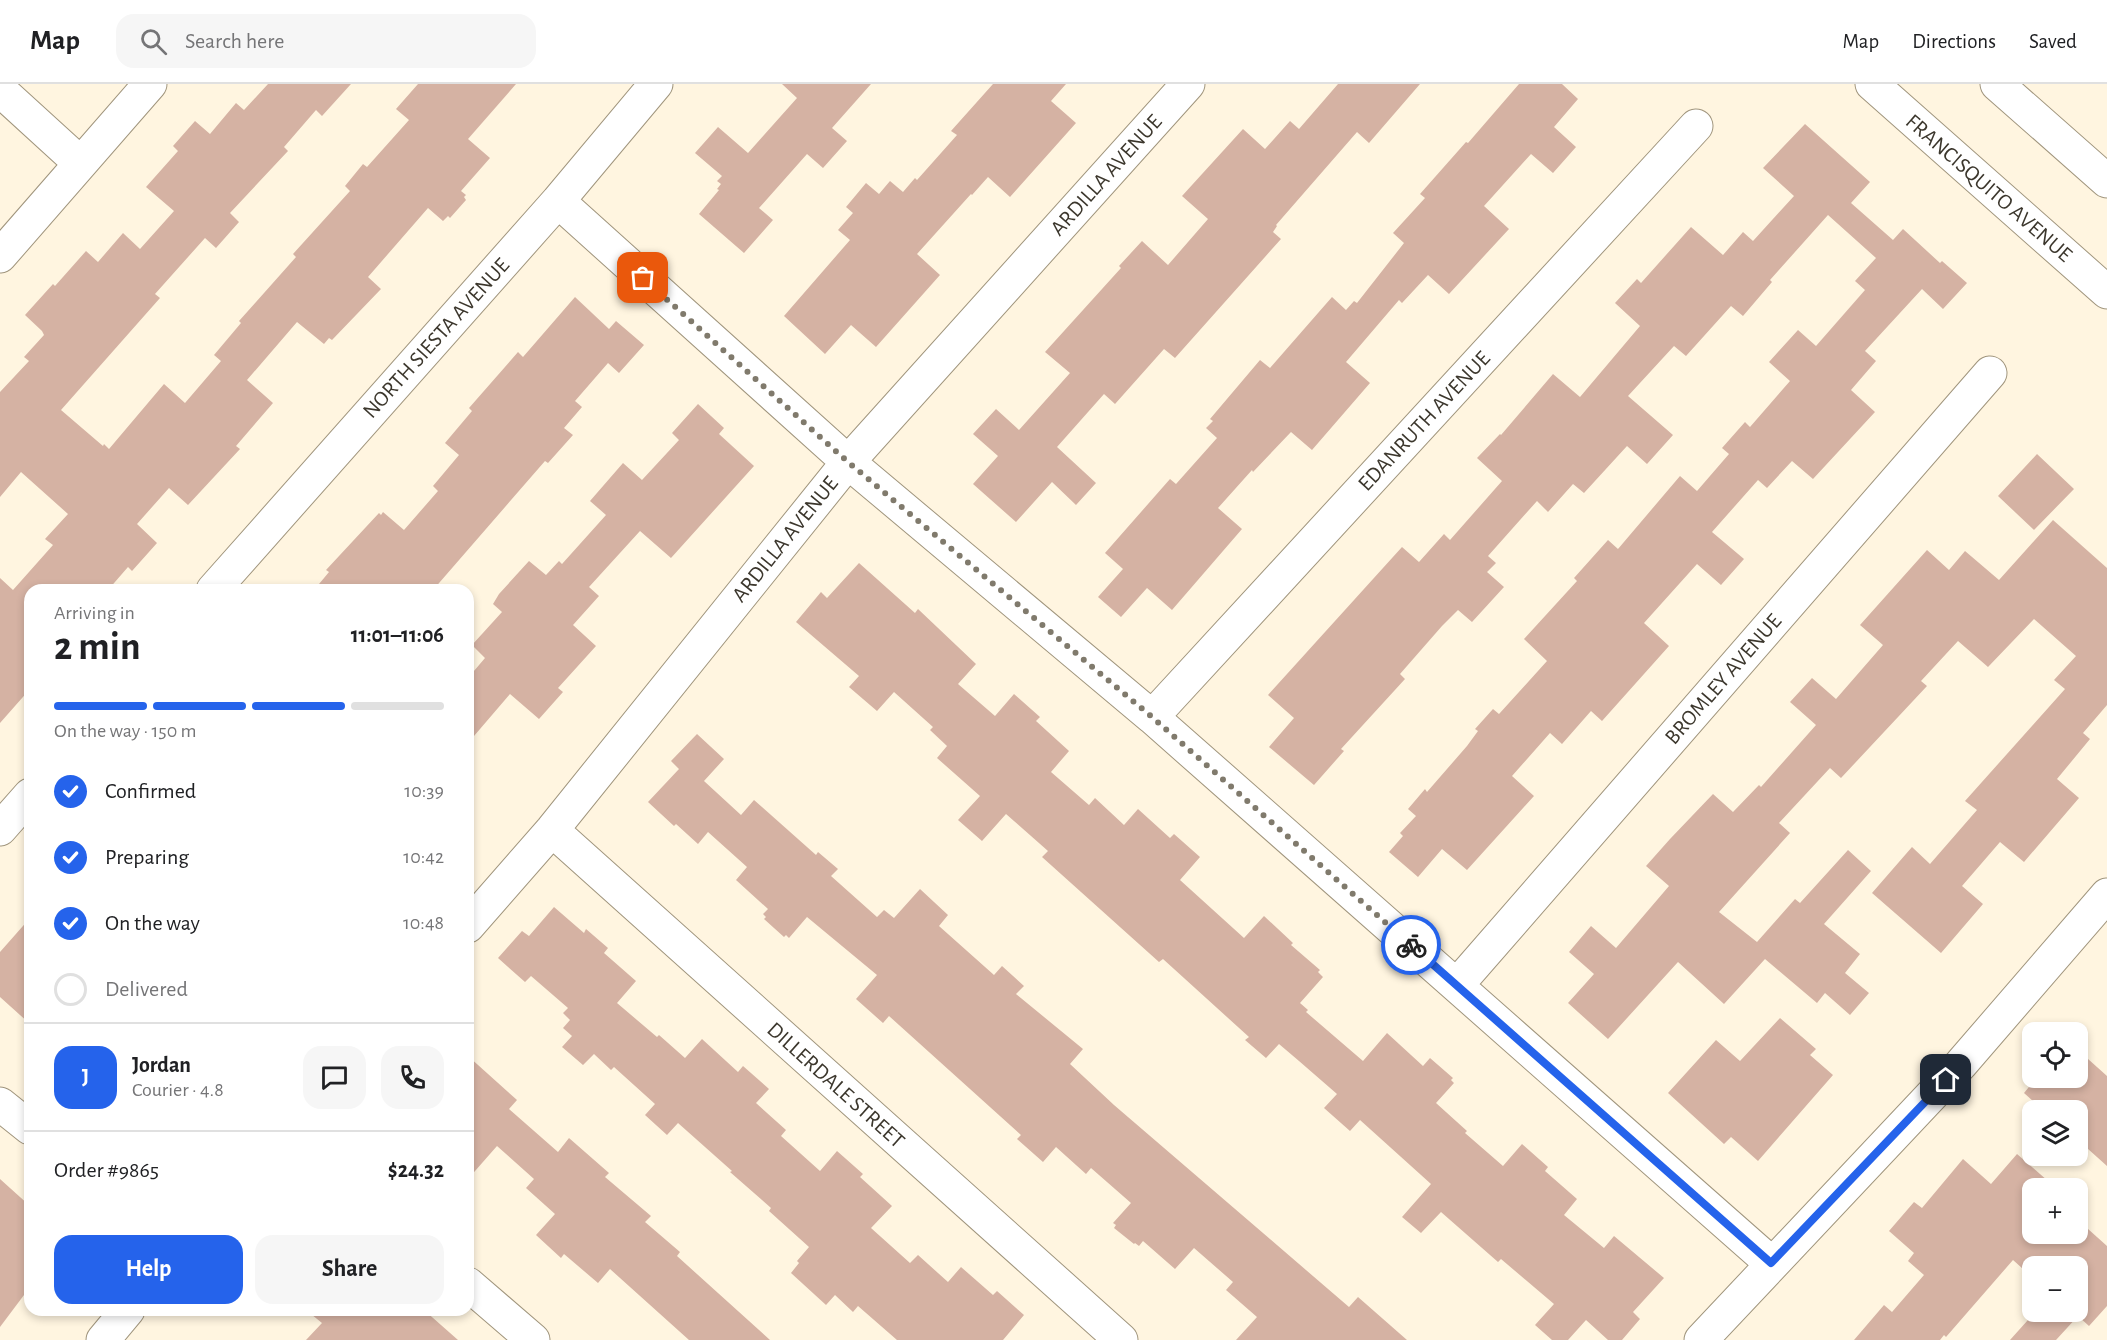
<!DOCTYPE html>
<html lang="en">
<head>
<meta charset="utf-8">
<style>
	:root { --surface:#fff; --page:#f6f6f6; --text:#202124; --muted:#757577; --line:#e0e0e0; --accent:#2563eb }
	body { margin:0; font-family:"Alegreya Sans",sans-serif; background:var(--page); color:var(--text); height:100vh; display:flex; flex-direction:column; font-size:22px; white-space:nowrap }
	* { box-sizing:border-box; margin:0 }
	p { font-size:20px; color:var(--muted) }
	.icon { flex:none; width:33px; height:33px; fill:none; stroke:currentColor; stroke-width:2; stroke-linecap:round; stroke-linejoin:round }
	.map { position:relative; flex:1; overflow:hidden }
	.panel { position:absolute; left:24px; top:500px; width:450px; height:732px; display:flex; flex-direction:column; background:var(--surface); border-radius:18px; box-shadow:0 3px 9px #0003 }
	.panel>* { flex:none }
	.fabs { position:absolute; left:2022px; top:938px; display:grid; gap:12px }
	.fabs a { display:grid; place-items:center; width:66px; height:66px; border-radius:12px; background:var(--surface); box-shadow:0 3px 9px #0003; font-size:30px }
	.pin { position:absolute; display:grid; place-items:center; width:51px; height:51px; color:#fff; margin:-26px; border-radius:12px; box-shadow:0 3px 9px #0006 }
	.courier { position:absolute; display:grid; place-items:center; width:60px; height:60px; margin:-30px; border:4px solid #2563eb; border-radius:50%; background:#fff; color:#222; box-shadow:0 2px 8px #0007 }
	.overview em { font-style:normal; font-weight:600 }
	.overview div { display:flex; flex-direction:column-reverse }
	.overview { display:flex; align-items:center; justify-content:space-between; height:102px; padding:0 30px }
	h1 { font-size:39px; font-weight:600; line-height:45px }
	.bar { display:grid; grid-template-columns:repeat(4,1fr); gap:9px 6px; align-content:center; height:72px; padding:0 30px }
	.bar i { height:8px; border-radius:4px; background:var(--line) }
	.bar .active { background:var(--accent) }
	.bar p { grid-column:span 4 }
	.line { display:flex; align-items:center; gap:15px; padding:0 30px; border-top:2px solid var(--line) }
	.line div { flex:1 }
	.round { display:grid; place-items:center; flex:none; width:63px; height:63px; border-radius:18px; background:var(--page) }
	ol { padding:0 30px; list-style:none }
	li { display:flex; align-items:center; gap:18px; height:66px }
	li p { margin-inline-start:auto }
	li .icon { padding:6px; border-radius:50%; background:var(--accent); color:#fff; stroke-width:4 }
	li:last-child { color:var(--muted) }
	li i { width:33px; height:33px; border:3px solid var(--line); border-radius:50% }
	.cta { display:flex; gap:12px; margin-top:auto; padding:12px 30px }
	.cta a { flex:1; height:69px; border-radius:18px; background:var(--accent); color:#fff; font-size:24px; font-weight:600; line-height:69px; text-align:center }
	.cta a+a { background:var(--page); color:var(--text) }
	header { display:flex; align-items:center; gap:36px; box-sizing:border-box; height:84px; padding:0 30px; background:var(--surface); border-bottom:2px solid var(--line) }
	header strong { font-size:28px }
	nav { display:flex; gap:33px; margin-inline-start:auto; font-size:21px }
	.search { width:420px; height:54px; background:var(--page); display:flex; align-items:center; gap:15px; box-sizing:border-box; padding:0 21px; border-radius:18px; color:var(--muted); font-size:22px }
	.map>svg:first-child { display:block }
	.building { fill:#d5b2a3 }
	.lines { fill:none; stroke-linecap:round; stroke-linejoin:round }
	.minor-casing { stroke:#a0957d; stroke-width:35 }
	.minor { stroke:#fff; stroke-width:33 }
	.done { stroke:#807a6c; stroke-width:6; stroke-dasharray:0 10.8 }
	.route { stroke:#2563eb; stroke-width:8 }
	.labels { text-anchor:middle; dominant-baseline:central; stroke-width:4.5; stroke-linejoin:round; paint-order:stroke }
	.street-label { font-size:22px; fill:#3c372d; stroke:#fff }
</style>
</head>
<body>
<header>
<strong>Map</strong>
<div class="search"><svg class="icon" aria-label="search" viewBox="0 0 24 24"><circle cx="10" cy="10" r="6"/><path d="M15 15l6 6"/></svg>Search here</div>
<nav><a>Map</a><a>Directions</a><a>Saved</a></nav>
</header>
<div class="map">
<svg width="2107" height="1256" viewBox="0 0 2107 1256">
	<rect width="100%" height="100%" fill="#fff5e0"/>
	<path class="building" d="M 268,0 L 351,0 L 322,32 L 316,26 L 284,63 L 288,67 L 230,129 L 239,138 L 216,164 L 205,154 L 155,210 L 160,214 L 61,326 L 103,362 L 104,360 L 109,365 L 164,300 L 185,319 L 221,277 L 214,271 L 241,239 L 239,237 L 296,173 L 293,170 L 350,107 L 345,102 L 363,80 L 367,83 L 409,36 L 396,25 L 418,0 L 516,0 L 468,55 L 490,74 L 461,107 L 466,111 L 464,113 L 466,116 L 450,134 L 448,132 L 443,137 L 428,124 L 368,193 L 381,205 L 332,256 L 329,254 L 324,260 L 297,238 L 247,296 L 273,319 L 236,362 L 240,365 L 188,421 L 169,404 L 137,440 L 157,459 L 132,487 L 128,483 L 108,506 L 30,506 L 30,605 L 0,639 L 0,494 L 13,506 L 53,461 L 45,455 L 68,430 L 21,388 L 0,413 L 0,308 L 29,277 L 24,273 L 44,251 L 42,247 L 25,231 L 53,200 L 55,202 L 86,167 L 98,178 L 123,149 L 140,165 L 174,127 L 146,103 L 178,67 L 173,62 L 195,37 L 210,50 L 236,19 L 244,26 Z
		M 782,0 L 871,0 L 832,44 L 847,57 L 823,84 L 807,70 L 759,124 L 773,136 L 744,169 L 699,130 L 719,106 L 717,105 L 721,100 L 717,97 L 722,92 L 695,69 L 718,43 L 748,69 L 797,14 Z
		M 993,0 L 1066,0 L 1051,17 L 1076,39 L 1010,113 L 988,93 L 972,111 L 971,110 L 917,170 L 940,191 L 876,263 L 851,241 L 825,270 L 784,232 L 850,156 L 838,146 L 853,129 L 846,123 L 866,99 L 879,110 L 890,97 L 903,108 L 915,94 L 917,96 L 957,51 L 951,47 Z
		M 1338,0 L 1420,0 L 1369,59 L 1357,48 L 1276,141 L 1277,142 L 1273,148 L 1281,155 L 1175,274 L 1164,265 L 1115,320 L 1104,310 L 1057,363 L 1096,399 L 1076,421 L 1052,398 L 1016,438 L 973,400 L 998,372 L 973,350 L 996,325 L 1019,346 L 1070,289 L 1045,268 L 1121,184 L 1119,182 L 1142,157 L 1168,181 L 1208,135 L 1182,112 L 1243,45 L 1265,65 L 1290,37 L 1299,45 Z
		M 1519,0 L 1562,0 L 1578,15 L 1554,43 L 1576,63 L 1553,89 L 1531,70 L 1484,122 L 1509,145 L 1449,210 L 1428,191 L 1402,219 L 1399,216 L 1346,278 L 1370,299 L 1312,366 L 1291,348 L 1253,388 L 1252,386 L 1218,424 L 1242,445 L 1172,526 L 1147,504 L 1121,533 L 1098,513 L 1123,485 L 1105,469 L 1170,395 L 1176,400 L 1217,354 L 1206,344 L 1213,337 L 1210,335 L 1260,276 L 1270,284 L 1332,213 L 1346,226 L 1354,217 L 1357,219 L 1404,159 L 1393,149 L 1425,114 L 1420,110 L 1466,58 L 1468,59 Z
		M 1805,40 L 1870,98 L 1851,119 L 1893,156 L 1903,145 L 1940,179 L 1942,177 L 1967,199 L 1943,225 L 1922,205 L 1865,267 L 1876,277 L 1851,306 L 1875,328 L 1813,395 L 1792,377 L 1767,404 L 1758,396 L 1712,448 L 1744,475 L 1721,501 L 1697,480 L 1644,539 L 1669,562 L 1602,637 L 1591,627 L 1562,660 L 1550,649 L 1512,692 L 1534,712 L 1467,786 L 1442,765 L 1418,793 L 1389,768 L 1403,752 L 1400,749 L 1416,732 L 1408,725 L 1425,705 L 1427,708 L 1467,662 L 1478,647 L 1475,645 L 1493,625 L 1499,630 L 1547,577 L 1524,555 L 1577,497 L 1574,494 L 1608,456 L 1618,465 L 1680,392 L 1697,407 L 1729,370 L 1722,364 L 1745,338 L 1750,343 L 1790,297 L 1769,278 L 1798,246 L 1816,262 L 1865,206 L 1855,197 L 1876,174 L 1828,131 L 1770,196 L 1772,198 L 1743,232 L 1731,222 L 1686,272 L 1674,262 L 1628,312 L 1673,351 L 1647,380 L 1627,362 L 1584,409 L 1573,400 L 1548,428 L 1537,417 L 1488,472 L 1496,479 L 1487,488 L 1504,503 L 1472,538 L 1458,526 L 1442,542 L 1400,590 L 1405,595 L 1341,665 L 1344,667 L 1314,701 L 1269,663 L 1294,634 L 1268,611 L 1402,463 L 1419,478 L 1444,450 L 1450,456 L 1502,397 L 1477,374 L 1500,350 L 1501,351 L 1553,290 L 1580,313 L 1640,242 L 1615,219 L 1637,195 L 1641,199 L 1691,143 L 1723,171 L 1743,148 L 1753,157 L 1794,112 L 1763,84 Z
		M 575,213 L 609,245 L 616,237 L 644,261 L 619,289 L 608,279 L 575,317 L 582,323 L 564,344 L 573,351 L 548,379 L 545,377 L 433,506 L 314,506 L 329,488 L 326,486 L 379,429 L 381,431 L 383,428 L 404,446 L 438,407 L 433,402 L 459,371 L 445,359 L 472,327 L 469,324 L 518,268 L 523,273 Z
		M 698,320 L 724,344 L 719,350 L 754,382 L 671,474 L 640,447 L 589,503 L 599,512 L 573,541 L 596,562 L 558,604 L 563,608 L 539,635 L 510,610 L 468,659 L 468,594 L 485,574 L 472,561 L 502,528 L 493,520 L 499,510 L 529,477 L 546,491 L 559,477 L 562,480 L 606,431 L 590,417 L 623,379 L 642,396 L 679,356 L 672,349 Z
		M 2037,370 L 2074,405 L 2034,446 L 1998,412 Z
		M 2053,436 L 2107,484 L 2107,621 L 2083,649 L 2090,655 L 2057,695 L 2079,714 L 2024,778 L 2000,758 L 1962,802 L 1983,820 L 1941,869 L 1872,809 L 1912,763 L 1930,780 L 1977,726 L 1965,717 L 2065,605 L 2054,596 L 2076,572 L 2034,535 L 1988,583 L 1958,557 L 1921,597 L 1927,602 L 1841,694 L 1830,684 L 1779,739 L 1790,749 L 1719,828 L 1757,858 L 1795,815 L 1800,819 L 1848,766 L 1871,787 L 1824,840 L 1860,870 L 1845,889 L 1869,909 L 1850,931 L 1825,909 L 1817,919 L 1765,875 L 1724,920 L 1678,878 L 1608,955 L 1568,919 L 1594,890 L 1569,868 L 1591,842 L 1616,864 L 1669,802 L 1646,782 L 1670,755 L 1713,710 L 1733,728 L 1759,701 L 1761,703 L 1816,641 L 1790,618 L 1812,594 L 1836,615 L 1883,561 L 1860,541 L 1927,466 L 1949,486 L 1965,467 L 1999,496 Z
		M 859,479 L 915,529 L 918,525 L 976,580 L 958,600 L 995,632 L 1014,610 L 1040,633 L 1036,637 L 1069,667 L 1051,688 L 1089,721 L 1095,714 L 1124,741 L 1138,725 L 1170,754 L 1174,750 L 1200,773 L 1180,796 L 1244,854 L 1264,832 L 1293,859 L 1291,861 L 1320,886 L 1318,888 L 1323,893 L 1300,919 L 1308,926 L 1306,928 L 1363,977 L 1387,949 L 1423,982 L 1430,974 L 1453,994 L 1451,996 L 1454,999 L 1436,1019 L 1467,1047 L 1465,1049 L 1503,1082 L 1522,1060 L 1548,1083 L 1545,1087 L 1577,1115 L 1564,1131 L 1604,1164 L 1614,1152 L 1664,1194 L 1633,1228 L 1640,1235 L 1622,1256 L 1608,1256 L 1586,1236 L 1568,1256 L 1552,1256 L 1535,1241 L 1554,1220 L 1501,1175 L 1498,1178 L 1441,1128 L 1421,1149 L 1402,1133 L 1431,1100 L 1360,1036 L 1350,1047 L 1324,1024 L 1337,1010 L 1299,977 L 1279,960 L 1266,974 L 1245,956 L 1249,953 L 1163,875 L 1159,878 L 1042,773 L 1048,767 L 1006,730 L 982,757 L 958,736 L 980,712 L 937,674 L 947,662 L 930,646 L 933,643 L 894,608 L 877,627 L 849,603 L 859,592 L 796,538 L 821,508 L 827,514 Z
		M 697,650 L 724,675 L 704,697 L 741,731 L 754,716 L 816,771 L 818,768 L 838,785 L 831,792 L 877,833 L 884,826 L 894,834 L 920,805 L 948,831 L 939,842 L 994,891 L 1002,882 L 1024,902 L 1016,910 L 1083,965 L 1070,980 L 1114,1021 L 1349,1223 L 1358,1213 L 1407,1256 L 1236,1256 L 1257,1233 L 1226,1206 L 1233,1198 L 1194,1164 L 1175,1185 L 1143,1157 L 1139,1162 L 1135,1159 L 1134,1160 L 1114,1144 L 1116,1141 L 1113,1139 L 1131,1119 L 1091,1084 L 1086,1090 L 1056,1063 L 1043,1078 L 1017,1055 L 1021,1051 L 889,932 L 883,939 L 856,915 L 877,891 L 807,833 L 789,854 L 786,851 L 784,853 L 764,835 L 766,833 L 763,830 L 768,825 L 736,796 L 747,783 L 708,748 L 698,760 L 676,740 L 674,742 L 648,718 L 679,685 L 671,677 Z
		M 554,823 L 584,849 L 586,845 L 608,864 L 604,869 L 636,897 L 617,919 L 657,953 L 659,951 L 685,974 L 702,955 L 738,988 L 743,982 L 769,1005 L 756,1019 L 786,1046 L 781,1052 L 820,1087 L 837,1067 L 863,1090 L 860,1093 L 892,1122 L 871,1144 L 910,1179 L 918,1171 L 948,1198 L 961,1183 L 993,1211 L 997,1207 L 1024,1231 L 1003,1256 L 897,1256 L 858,1222 L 853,1228 L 835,1211 L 826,1221 L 791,1189 L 799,1179 L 797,1177 L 809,1163 L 769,1127 L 771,1124 L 730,1088 L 732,1087 L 678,1039 L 667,1051 L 645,1031 L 655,1020 L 614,983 L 611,986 L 594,970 L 583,981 L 562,963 L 572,952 L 563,944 L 570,936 L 563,929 L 568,924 L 531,892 L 525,898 L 498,874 L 522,847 L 529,852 Z
		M 30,834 L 30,940 L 0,913 L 0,868 Z
		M 1780,934 L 1816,965 L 1810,971 L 1833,991 L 1758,1077 L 1731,1053 L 1724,1060 L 1668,1009 L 1716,956 L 1740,977 Z
		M 2078,966 L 2107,992 L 2107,1082 L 2078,1056 L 2078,1026 L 2043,1026 L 2024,1009 L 2037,993 L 2078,993 Z
		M 468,972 L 517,1016 L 509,1025 L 558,1068 L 569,1054 L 609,1089 L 605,1093 L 651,1132 L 645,1138 L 680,1168 L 677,1172 L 770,1256 L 689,1256 L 610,1185 L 598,1199 L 564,1170 L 561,1174 L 536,1151 L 555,1130 L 526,1104 L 534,1095 L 497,1062 L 468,1095 Z
		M 2017,1070 L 2056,1104 L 2032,1104 L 2032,1149 L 2078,1149 L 2078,1136 L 2107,1162 L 2107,1222 L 2089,1242 L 2078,1232 L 2056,1256 L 2010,1256 L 2036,1227 L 2078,1227 L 2078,1182 L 2032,1182 L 2032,1193 L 2013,1176 L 1946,1253 L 1944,1251 L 1940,1256 L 1854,1256 L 1884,1221 L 1892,1228 L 1924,1191 L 1908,1177 L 1914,1169 L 1889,1147 L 1914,1118 L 1922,1124 L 1963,1075 L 1991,1100 Z
		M 0,1095 L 30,1122 L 30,1203 L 0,1243 Z
		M 306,1226 L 424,1226 L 458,1256 L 306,1256 L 322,1239 Z"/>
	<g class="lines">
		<defs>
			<path id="minor" d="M 1872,0 L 2107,208
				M 1997,0 L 2107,97
				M 0,6 L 80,79
				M 558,117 L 848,378 L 1152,633 L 1771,1179
				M 0,172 L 150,0
				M 213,506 L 558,117 L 656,0
				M 1152,633 L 1696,42
				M 0,745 L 30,711
				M 552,746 L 1121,1256
				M 468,842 L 552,746 L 848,378 L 1188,0
				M 1457,901 L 1990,289
				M 0,1020 L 30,1044
				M 468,1200 L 533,1256
				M 103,1256 L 128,1226
				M 1701,1256 L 1961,980 L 2107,811"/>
		</defs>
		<use href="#minor" class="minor-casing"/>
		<use href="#minor" class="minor"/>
	</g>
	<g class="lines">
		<path class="done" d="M 643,194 L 848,378 L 1152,633 L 1411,861"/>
		<path class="route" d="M 1411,861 L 1771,1179 L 1946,996"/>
	</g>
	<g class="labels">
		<g class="street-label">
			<text transform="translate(1106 91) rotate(-48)">ARDILLA AVENUE</text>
			<text transform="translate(1989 104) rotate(41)">FRANCISQUITO AVENUE</text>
			<text transform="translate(436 254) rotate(-48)">NORTH SIESTA AVENUE</text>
			<text transform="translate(1424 337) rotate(-47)">EDANRUTH AVENUE</text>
			<text transform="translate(785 455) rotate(-51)">ARDILLA AVENUE</text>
			<text transform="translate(1723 595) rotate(-49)">BROMLEY AVENUE</text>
			<text transform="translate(836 1001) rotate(42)">DILLERDALE STREET</text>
		</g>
	</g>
</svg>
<div class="fabs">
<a><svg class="icon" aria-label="locate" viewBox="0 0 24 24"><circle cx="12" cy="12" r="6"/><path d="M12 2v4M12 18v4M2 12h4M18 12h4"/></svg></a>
<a><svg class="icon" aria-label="layers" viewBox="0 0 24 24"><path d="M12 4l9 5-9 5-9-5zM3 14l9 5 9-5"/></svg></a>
<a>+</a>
<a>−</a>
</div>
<div class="pin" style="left:643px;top:194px;background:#ea580c"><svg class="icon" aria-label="bag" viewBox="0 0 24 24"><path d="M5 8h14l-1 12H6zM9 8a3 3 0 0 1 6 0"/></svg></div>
<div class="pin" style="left:1946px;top:996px;background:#1f2937"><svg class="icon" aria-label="home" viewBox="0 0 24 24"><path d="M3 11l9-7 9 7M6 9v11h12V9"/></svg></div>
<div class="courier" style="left:1411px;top:861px"><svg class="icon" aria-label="bike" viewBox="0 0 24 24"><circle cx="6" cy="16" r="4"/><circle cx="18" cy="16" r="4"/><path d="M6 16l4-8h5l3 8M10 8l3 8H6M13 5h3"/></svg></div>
<section class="panel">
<div class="overview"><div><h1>2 min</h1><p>Arriving in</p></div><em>11:01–11:06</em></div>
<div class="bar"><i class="active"></i><i class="active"></i><i class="active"></i><i></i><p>On the way · 150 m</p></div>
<ol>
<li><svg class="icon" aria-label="check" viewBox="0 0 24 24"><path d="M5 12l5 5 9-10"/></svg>Confirmed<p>10:39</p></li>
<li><svg class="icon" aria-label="check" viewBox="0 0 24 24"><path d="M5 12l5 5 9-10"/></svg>Preparing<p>10:42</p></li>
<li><svg class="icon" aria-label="check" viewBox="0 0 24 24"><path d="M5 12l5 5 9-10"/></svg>On the way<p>10:48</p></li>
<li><i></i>Delivered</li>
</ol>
<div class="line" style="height:108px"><b class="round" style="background:var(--accent);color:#fff">J</b><div><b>Jordan</b><p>Courier · 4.8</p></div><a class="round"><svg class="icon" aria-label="chat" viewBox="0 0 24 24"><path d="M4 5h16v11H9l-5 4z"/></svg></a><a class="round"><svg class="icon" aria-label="phone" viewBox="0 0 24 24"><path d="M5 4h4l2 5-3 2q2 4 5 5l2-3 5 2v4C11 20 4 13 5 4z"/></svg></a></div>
<div class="line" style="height:78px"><div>Order #9865</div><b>$24.32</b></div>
<div class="cta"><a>Help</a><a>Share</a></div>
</section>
</div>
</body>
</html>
